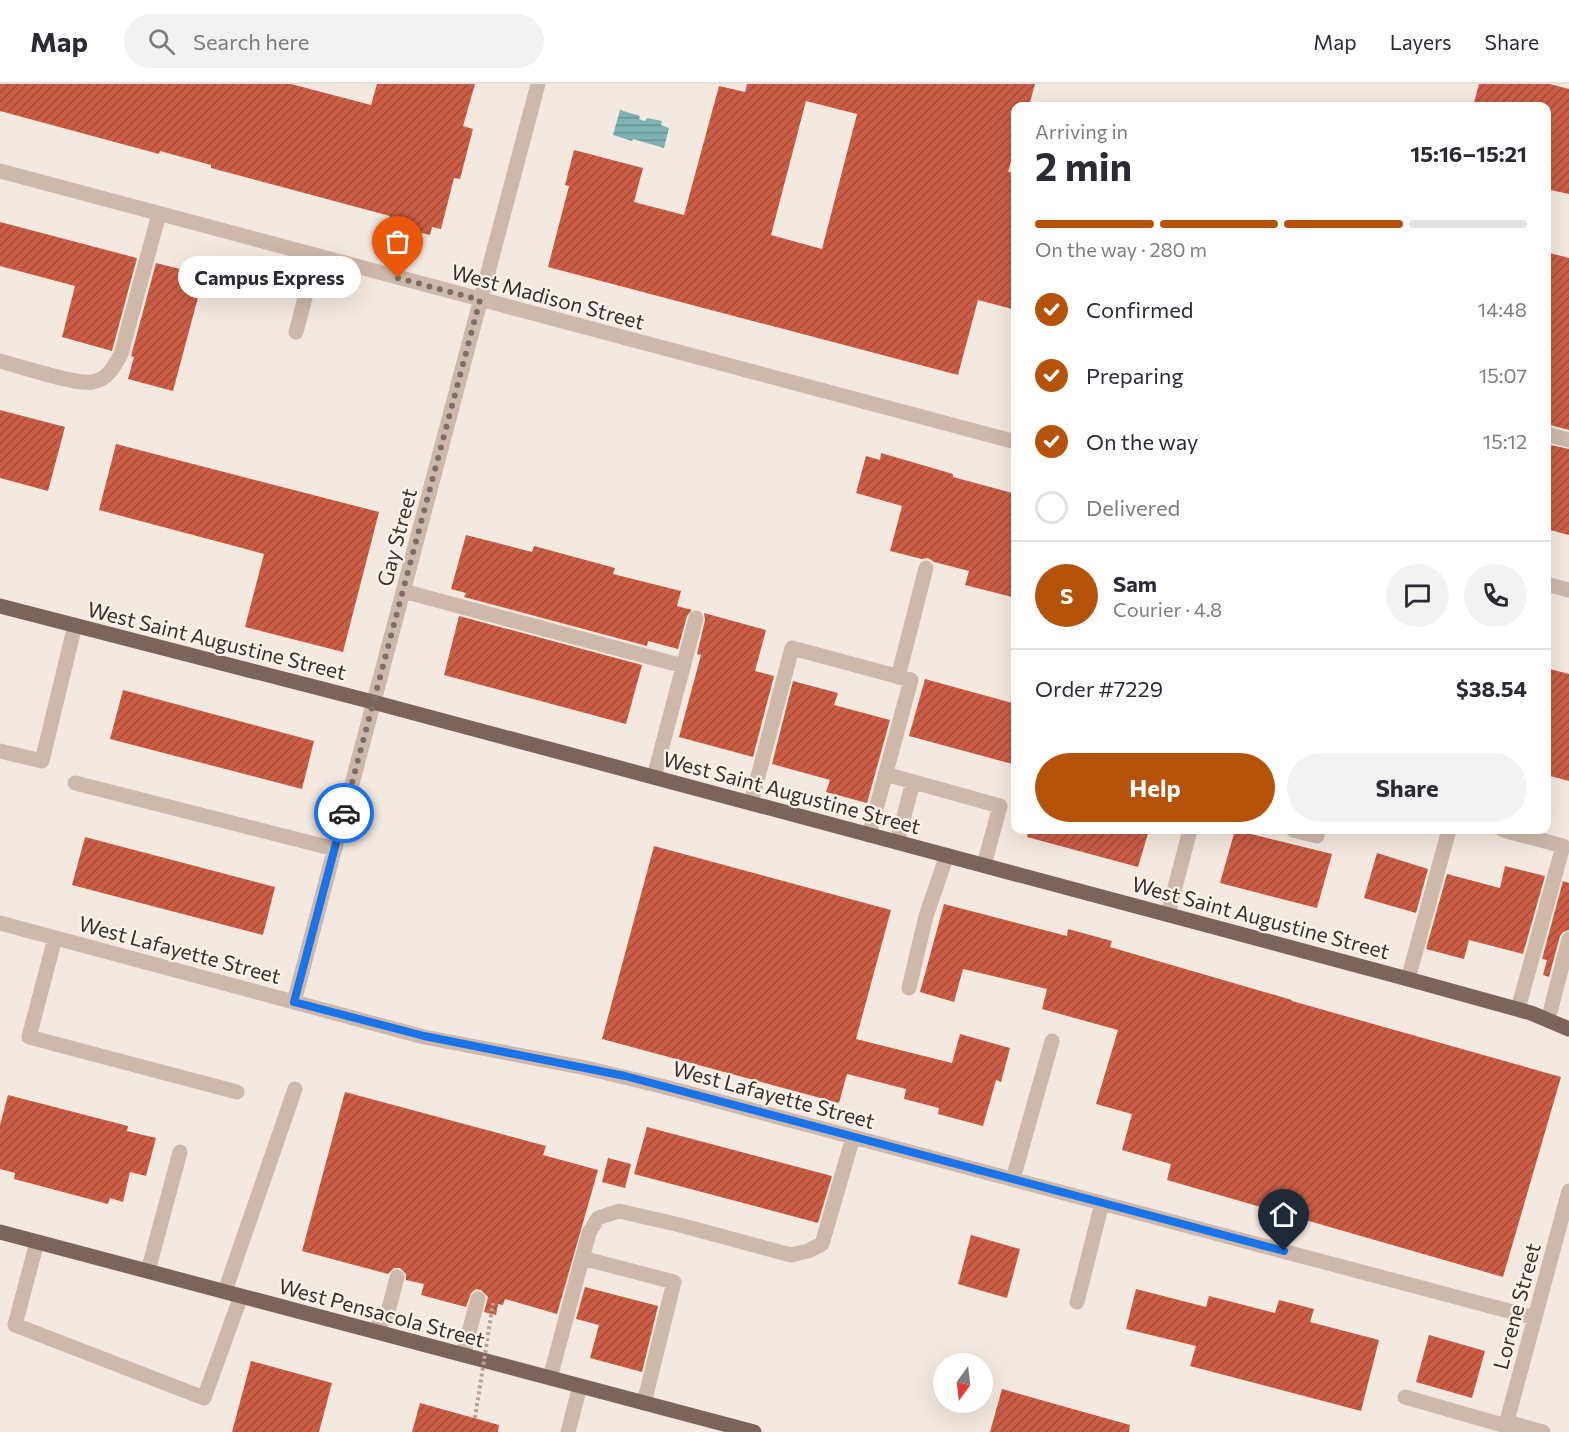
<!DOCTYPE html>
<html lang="en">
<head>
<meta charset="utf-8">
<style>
	:root { --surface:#fff; --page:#f2f2f3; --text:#2b2b33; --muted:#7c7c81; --line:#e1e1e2; --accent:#b45309 }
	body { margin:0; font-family:Commissioner,sans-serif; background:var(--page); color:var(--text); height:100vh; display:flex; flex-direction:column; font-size:22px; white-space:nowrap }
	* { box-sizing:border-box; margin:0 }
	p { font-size:20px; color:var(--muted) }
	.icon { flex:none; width:33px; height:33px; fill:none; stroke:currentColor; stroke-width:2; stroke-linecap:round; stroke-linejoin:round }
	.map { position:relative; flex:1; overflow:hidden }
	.drawer { position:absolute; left:1011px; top:18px; width:540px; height:732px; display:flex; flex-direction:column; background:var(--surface); border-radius:12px; box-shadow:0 6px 24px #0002 }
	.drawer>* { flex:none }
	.needle { width:39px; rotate:195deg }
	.tools { position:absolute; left:933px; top:1269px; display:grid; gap:12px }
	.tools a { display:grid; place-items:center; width:60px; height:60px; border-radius:50%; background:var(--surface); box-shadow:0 6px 24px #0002; font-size:30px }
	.pin { position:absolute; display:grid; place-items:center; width:51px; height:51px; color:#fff; margin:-62px -26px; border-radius:50% 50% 50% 0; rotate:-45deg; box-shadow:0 0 6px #0007 }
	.pin .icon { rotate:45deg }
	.courier { position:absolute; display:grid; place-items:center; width:60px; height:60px; margin:-30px; border:4px solid #1a73e8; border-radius:50%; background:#fff; color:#222; box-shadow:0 2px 8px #0007 }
	.bubble { position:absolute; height:42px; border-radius:21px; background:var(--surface); box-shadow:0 6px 24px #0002; font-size:20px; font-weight:700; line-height:42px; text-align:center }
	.head em { font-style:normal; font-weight:700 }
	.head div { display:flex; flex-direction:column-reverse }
	.head { display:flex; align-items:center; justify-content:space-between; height:102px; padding:0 24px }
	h1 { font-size:39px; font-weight:700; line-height:45px }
	.bar { display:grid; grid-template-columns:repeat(4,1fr); gap:9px 6px; align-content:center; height:72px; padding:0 24px }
	.bar i { height:8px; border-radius:4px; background:var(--line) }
	.bar .selected { background:var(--accent) }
	.bar p { grid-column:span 4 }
	.line { display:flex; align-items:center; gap:15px; padding:0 24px; border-top:2px solid var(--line) }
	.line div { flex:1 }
	.round { display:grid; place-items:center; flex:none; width:63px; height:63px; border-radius:32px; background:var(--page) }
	ol { padding:0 24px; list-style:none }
	li { display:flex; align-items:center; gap:18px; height:66px }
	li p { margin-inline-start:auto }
	li .icon { padding:6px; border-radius:50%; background:var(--accent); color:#fff; stroke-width:4 }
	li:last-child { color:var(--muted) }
	li i { width:33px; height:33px; border:3px solid var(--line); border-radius:50% }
	.primary-button { display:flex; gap:12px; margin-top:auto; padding:12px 24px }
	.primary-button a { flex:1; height:69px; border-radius:36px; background:var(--accent); color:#fff; font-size:24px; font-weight:700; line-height:69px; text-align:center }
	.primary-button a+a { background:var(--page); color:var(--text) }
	header { display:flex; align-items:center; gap:36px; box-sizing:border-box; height:84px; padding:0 30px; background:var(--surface); border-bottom:2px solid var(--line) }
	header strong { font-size:28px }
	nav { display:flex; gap:33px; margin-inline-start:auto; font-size:21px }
	.search { width:420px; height:54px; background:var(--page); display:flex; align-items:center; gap:15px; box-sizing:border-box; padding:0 21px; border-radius:33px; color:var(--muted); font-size:22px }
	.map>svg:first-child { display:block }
	.water { fill:url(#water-rules) }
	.building { fill:url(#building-hatch); fill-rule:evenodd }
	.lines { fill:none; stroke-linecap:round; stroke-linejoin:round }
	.minor { stroke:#ceb8aa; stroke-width:15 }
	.major { stroke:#7d645b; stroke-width:15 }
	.path-bridge { stroke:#baa294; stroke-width:4; stroke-dasharray:3 3; stroke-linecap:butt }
	.done { stroke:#7c6f6a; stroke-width:6; stroke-dasharray:0 10.8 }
	.route { stroke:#1a73e8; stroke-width:8 }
	.labels { text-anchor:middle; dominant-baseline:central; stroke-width:4.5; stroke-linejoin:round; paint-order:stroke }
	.street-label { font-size:21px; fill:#3b2e2a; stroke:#fbf4ed }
</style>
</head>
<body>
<header>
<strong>Map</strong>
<div class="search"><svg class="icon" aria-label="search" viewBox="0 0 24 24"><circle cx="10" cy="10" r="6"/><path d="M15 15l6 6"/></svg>Search here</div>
<nav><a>Map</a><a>Layers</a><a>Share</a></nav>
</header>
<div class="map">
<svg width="1569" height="1348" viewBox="0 0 1569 1348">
	<defs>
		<pattern id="water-rules" width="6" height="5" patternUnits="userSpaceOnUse" patternTransform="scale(1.5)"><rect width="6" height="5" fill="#7db3b2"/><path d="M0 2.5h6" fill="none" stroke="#689291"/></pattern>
		<pattern id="building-hatch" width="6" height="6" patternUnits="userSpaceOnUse" patternTransform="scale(1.5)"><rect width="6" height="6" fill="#cc5e46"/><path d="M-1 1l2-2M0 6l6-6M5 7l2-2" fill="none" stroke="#a74e3b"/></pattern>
	</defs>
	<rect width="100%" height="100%" fill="#f4e9e0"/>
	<path class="water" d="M 620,26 L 640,32 L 639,35 L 645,37 L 647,34 L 662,37 L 661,41 L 669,44 L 664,64 L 633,55 L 632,57 L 613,51 Z"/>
	<path class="building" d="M 0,0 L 291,0 L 371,21 L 377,0 L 475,0 L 463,42 L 473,45 L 460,95 L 454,94 L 441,145 L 432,143 L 430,151 L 387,140 L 390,132 L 211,84 L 211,81 L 160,67 L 159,70 L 0,27 Z
		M 747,0 L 1035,0 L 1029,22 L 1016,22 L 1016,59 L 1008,88 L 1016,89 L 1016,226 L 978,216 L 958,291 L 548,183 L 569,102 L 565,101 L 574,66 L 643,84 L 634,118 L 684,131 L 719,2 L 745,8 ZM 806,17 L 857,30 L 822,165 L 771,151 Z
		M 1479,0 L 1550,0 L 1569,5 L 1569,110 L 1546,105 L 1546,22 L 1473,22 Z
		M 0,138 L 137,174 L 112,267 L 62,253 L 75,202 L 0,182 Z
		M 1546,168 L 1569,174 L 1569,346 L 1546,340 Z
		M 156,179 L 204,191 L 173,307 L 128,295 L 134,273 L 131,272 Z
		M 0,326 L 65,343 L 48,407 L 0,394 Z
		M 116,360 L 379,428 L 343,568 L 245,543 L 264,470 L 99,426 Z
		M 1546,360 L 1569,365 L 1569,451 L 1546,445 Z
		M 881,369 L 953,390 L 953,393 L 1016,410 L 1016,514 L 965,501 L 969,487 L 934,478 L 928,474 L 922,475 L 890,467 L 902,422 L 856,409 L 866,372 L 880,376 Z
		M 466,451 L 532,468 L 534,462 L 615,484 L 613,490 L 681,507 L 677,522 L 692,526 L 687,532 L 678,565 L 648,557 L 647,562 L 464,513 L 466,509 L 451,505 Z
		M 704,529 L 766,546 L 755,587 L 774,592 L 753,673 L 679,653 L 701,571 L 697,570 L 705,536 Z
		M 459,532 L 642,581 L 626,640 L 444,591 Z
		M 1546,584 L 1569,590 L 1569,697 L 1546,691 Z
		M 925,595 L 1016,620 L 1016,681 L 909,652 Z
		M 793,597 L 838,609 L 834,621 L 890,636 L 867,719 L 826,708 L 830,696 L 772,680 Z
		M 123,606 L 314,657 L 302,705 L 110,655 Z
		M 1028,746 L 1149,746 L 1138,783 L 1027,753 Z
		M 1235,746 L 1332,770 L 1317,824 L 1220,799 Z
		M 85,753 L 275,803 L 263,851 L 72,801 Z
		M 654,762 L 891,826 L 856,955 L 952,979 L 960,950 L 1010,964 L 1001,998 L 996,996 L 983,1042 L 938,1030 L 939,1024 L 904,1015 L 906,1005 L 847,990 L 839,1019 L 602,955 Z
		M 1377,769 L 1428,785 L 1416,829 L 1364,814 Z
		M 1505,782 L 1545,792 L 1523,870 L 1469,856 L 1464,875 L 1426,865 L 1447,790 L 1500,804 Z
		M 1563,797 L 1569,799 L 1569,846 L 1563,848 L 1560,852 L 1549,893 L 1543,891 L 1547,876 L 1542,875 Z
		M 944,820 L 1067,852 L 1068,845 L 1112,857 L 1110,863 L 1292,916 L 1292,917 L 1561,993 L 1503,1193 L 1167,1096 L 1171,1080 L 1122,1066 L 1132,1030 L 1096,1020 L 1118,946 L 1042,925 L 1047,905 L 963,885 L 954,918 L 920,908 Z
		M 345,1008 L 546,1062 L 543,1071 L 598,1086 L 557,1230 L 505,1215 L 503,1221 L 498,1220 L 496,1231 L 484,1228 L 488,1213 L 481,1206 L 476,1205 L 471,1209 L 466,1223 L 421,1211 L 424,1200 L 406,1196 L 406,1190 L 400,1184 L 394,1184 L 388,1190 L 302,1167 Z
		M 8,1011 L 128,1042 L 127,1047 L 156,1054 L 146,1092 L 130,1088 L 123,1118 L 110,1114 L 108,1120 L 14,1095 L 15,1089 L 0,1085 L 0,1041 Z
		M 647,1043 L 832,1092 L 818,1139 L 634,1090 Z
		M 608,1074 L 631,1080 L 625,1104 L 602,1098 Z
		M 971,1151 L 1020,1165 L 1007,1214 L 958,1200 Z
		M 585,1203 L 658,1222 L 642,1288 L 590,1274 L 599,1241 L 576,1235 Z
		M 1136,1205 L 1206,1223 L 1209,1212 L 1275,1229 L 1279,1216 L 1314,1225 L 1310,1238 L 1379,1256 L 1361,1327 L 1190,1282 L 1196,1262 L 1126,1245 Z
		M 1429,1251 L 1485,1267 L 1472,1314 L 1416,1298 Z
		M 251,1277 L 332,1299 L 319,1348 L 232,1348 Z
		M 1002,1305 L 1130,1341 L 1129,1348 L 990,1348 Z
		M 420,1319 L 499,1341 L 498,1348 L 412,1348 Z"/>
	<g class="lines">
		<path class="minor" d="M 0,87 L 1016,358
			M 296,248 L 316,172
			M 0,277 C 19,282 75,301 92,298 C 108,296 114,282 121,270 L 159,130
			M 1546,350 L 1569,356
			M 1546,500 L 1569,506
			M 403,507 L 683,582
			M 898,593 L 926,484
			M 0,667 L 42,677 L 75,541
			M 885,690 L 1000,722 L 984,781
			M 654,693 L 696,534
			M 75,699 L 335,765
			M 751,719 L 792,564 L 911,596 L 869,751
			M 1293,746 L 1317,752 L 1318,746
			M 1503,746 L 1563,762 L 1518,925
			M 897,758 L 913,698
			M 1168,830 L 1190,746
			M 0,839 L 424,953 L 586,984 L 661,1002 L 1535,1234
			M 55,854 L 29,953 L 237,1008
			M 1408,895 L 1449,746
			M 909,904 L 926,832 L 947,771
			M 294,918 L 538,0
			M 1548,936 L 1569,855
			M 1013,1095 L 1052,957
			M 37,1158 L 15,1241 L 204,1314 L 241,1212
			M 582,1174 L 674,1198 L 644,1319
			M 148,1187 L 180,1068
			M 225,1207 L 295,1005
			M 1077,1218 L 1102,1119
			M 373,1247 L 387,1232 L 397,1193
			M 463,1270 L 478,1215
			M 550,1294 L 589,1149 L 598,1134 L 619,1127 L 680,1141 L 791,1171 L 808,1167 L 822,1160 L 853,1053
			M 1405,1313 L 1506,1342
			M 1507,1338 L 1543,1348
			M 568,1348 L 580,1302
			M 1504,1348 L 1569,1107"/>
		<path class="major" d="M 0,522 L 373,618 L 1408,895 L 1531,929 L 1569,945
			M 0,1148 L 754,1348"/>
		<path class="path-bridge" d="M 475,1334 L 493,1219"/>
	</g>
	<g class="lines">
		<path class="done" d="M 344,729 L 480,216 L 398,194"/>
		<path class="route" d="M 344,729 L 294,918 L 424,952 L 625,992 L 1284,1167"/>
	</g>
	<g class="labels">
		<g class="street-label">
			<text transform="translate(548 212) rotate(15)">West Madison Street</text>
			<text transform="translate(396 453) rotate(-75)">Gay Street</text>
			<text transform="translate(217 556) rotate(14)">West Saint Augustine Street</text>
			<text transform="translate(792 708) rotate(15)">West Saint Augustine Street</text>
			<text transform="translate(1261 833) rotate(15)">West Saint Augustine Street</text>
			<text transform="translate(180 865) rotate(15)">West Lafayette Street</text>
			<text transform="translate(774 1010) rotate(15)">West Lafayette Street</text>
			<text transform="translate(1516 1222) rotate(-75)">Lorene Street</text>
			<text transform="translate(382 1228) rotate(15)">West Pensacola Street</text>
		</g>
	</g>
</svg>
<div class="tools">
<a><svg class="needle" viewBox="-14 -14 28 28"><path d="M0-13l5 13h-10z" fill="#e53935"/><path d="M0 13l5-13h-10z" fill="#7c7c81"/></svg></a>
</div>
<div class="pin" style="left:398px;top:194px;background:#ea580c"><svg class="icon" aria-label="bag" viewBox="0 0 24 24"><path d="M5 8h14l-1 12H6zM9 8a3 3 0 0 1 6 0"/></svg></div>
<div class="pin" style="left:1284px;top:1167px;background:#1f2937"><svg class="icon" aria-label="home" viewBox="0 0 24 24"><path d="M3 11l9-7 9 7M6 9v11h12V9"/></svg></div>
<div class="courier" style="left:344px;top:729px"><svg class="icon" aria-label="car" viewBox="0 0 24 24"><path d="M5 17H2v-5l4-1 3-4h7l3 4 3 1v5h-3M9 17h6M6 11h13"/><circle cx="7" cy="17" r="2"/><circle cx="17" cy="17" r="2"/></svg></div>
<div class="bubble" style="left:178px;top:172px;width:183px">Campus Express</div>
<section class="drawer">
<div class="head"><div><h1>2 min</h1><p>Arriving in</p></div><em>15:16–15:21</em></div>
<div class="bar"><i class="selected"></i><i class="selected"></i><i class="selected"></i><i></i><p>On the way · 280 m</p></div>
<ol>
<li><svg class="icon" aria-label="check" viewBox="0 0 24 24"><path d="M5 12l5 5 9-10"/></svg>Confirmed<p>14:48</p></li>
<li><svg class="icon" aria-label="check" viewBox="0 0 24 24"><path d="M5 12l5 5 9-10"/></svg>Preparing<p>15:07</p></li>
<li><svg class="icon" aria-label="check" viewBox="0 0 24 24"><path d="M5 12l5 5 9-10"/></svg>On the way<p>15:12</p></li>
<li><i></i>Delivered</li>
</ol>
<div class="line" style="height:108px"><b class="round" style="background:var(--accent);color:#fff">S</b><div><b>Sam</b><p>Courier · 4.8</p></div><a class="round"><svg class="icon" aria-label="chat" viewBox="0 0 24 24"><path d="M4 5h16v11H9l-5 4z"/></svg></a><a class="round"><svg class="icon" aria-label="phone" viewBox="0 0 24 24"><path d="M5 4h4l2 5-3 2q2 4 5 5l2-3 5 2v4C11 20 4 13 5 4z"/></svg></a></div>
<div class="line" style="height:78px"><div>Order #7229</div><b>$38.54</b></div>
<div class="primary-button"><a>Help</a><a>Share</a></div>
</section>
</div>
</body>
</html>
